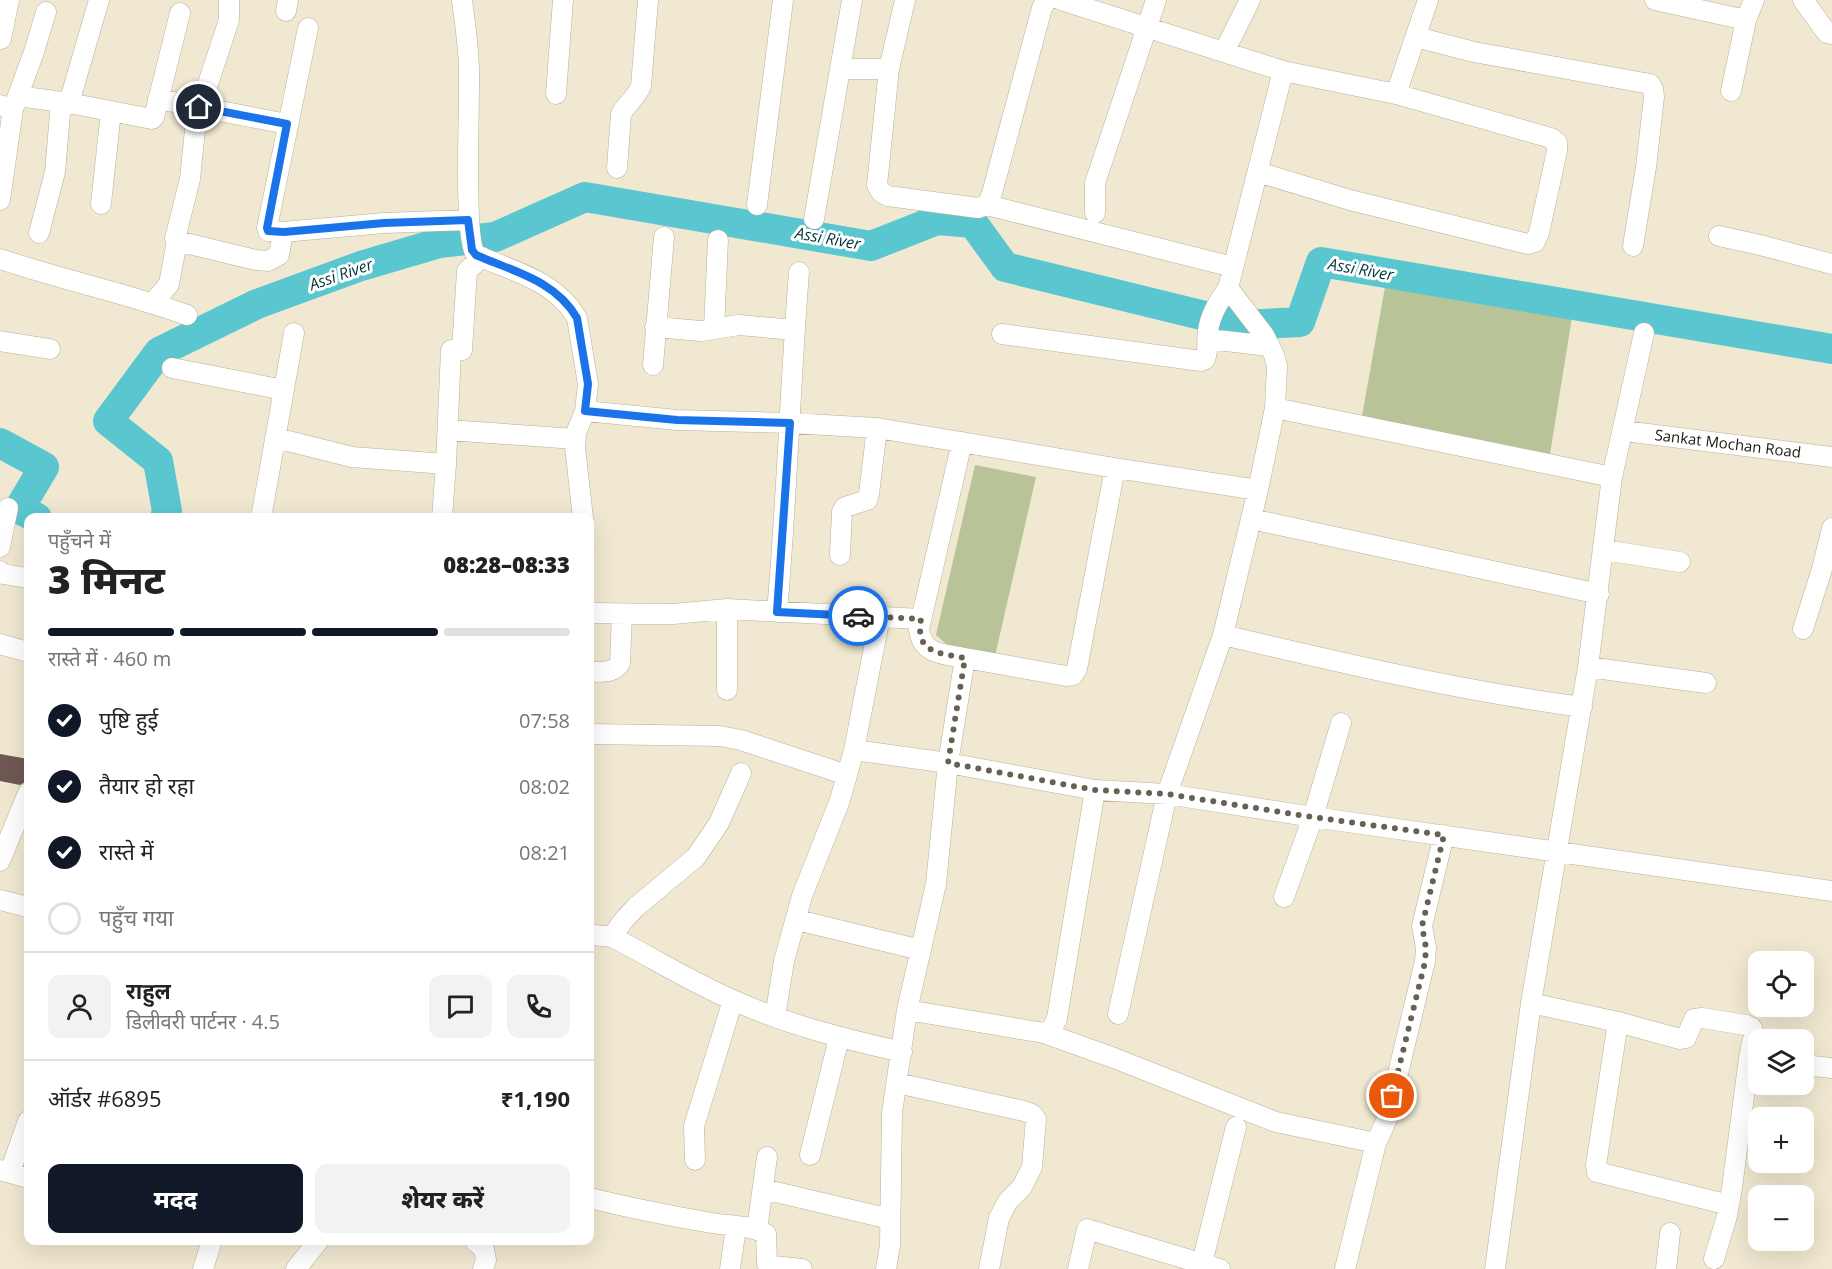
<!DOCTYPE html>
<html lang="hi">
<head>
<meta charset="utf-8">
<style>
	:root { --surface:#fff; --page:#f2f2f2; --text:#222; --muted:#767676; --line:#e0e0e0; --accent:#111827 }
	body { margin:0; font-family:"Open Sans","Noto Sans Devanagari",sans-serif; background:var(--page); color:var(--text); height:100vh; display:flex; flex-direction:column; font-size:22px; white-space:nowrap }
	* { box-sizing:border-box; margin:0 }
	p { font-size:20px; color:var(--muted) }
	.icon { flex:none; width:33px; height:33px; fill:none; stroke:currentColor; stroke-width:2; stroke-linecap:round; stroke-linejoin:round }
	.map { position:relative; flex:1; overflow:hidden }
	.side { position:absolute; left:24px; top:513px; width:570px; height:732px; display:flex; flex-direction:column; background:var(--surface); border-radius:12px; box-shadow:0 6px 24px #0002 }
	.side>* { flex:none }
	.controls { position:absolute; left:1748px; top:951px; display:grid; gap:12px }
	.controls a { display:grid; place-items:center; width:66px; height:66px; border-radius:12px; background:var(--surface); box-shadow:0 6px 24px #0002; font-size:30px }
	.pin { position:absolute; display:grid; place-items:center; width:51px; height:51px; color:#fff; margin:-26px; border:3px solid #fff; border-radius:50%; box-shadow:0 2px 6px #0007 }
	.courier { position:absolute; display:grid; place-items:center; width:60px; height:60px; margin:-30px; border:4px solid #1a73e8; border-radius:50%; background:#fff; color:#222; box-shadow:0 2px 8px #0007 }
	.summary em { font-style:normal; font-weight:800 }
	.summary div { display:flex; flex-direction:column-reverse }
	.summary { display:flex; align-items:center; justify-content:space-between; height:102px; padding:0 24px }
	h1 { font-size:39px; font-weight:800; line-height:45px }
	.bar { display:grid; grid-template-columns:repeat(4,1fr); gap:9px 6px; align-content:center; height:72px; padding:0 24px }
	.bar i { height:8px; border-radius:4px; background:var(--line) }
	.bar .on { background:var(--accent) }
	.bar p { grid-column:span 4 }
	.line { display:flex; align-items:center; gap:15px; padding:0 24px; border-top:2px solid var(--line) }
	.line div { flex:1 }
	.round { display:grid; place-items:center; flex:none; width:63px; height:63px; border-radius:12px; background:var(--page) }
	ol { padding:0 24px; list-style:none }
	li { display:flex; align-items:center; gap:18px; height:66px }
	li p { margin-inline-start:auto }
	li .icon { padding:6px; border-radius:50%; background:var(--accent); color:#fff; stroke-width:4 }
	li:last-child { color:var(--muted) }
	li i { width:33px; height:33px; border:3px solid var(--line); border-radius:50% }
	.button { display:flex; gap:12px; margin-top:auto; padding:12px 24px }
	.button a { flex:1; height:69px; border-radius:12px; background:var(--accent); color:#fff; font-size:24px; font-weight:800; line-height:69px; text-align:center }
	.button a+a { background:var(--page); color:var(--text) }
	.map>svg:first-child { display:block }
	.green { fill:#b8c397 }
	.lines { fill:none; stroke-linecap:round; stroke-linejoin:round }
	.river { stroke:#5ac7d0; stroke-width:30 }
	.building { fill:#705754 }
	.street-casing { stroke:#b8b099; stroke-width:21 }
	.street { stroke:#fff; stroke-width:20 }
	.done { stroke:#666153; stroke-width:6; stroke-dasharray:0 10.8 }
	.route { stroke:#1a73e8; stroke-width:8 }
	.labels { text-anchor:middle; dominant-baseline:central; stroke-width:6; stroke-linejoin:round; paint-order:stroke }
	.street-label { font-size:15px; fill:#1b180f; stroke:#fff }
	.water-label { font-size:16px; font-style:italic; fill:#02383c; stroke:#fff }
</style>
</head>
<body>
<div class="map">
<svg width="1832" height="1269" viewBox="0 0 1832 1269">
	<rect width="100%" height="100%" fill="#f0e8d0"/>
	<path class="green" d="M 1385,287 L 1572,317 L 1550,454 L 1362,416 Z
		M 975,465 L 1036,477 L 995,656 L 952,649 L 936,635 Z"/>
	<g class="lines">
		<path class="river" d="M 0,443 L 44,467 L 19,509 L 37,518
			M 165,518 L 167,511 L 158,461 L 108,421 L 159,352 L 257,304 L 361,266 L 439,243 L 495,237 L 585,197 L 871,246 L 937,220 L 973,223 L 1005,267 L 1242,325 L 1300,322 L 1321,262 L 1832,349"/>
	</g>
	<path class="building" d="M 0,754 L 28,759 L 25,782 L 20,785 L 0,781 Z"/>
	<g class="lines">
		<defs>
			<path id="street" d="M 229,0 L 229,20 L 196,120 L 190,179 L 175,239 L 177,241 L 256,260 L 268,261 L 279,255 L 283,232
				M 462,0 C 465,24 469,48 469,73 C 470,102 463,239 476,255 C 512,271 555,280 577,318 L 588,384 L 585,411 L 576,433 L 575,447 L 583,518
				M 1061,0 L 1283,71 L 1396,94 L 1551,138 L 1557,143 L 1557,151 L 1539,233 L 1535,242 L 1528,244 L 1350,200 L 1258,172
				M 1655,0 L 1746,20 L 1754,0
				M 1803,0 L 1827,33 L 1832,34
				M 286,11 L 288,0
				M 308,28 L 267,228 L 268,231 L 283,232 L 384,223 L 468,220
				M 1416,37 L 1474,52 L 1650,84 L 1653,89 L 1654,97 L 1646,167 L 1633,246
				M 1,39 L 9,0
				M 1224,52 L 1250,0
				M 841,69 L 889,69 L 905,0
				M 889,69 L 877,185 L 881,192 L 888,196 L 978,208 L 987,205 L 992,193 L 1042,8 L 1047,0
				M 1731,91 L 1746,20
				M 556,94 L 563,0
				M 1396,94 L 1428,0
				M 18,96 L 69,103 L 152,119 L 154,117 L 180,13
				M 158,99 L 287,124
				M 69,103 L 99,0
				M 0,105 L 13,109 L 34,52 L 46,12
				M 617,168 L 621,114 C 627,103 636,98 641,86 L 648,0
				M 0,200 L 13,109
				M 101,204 L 111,111
				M 757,205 L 783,0
				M 987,205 L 1233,267
				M 1095,213 L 1095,183 L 1156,0
				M 814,219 L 852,0
				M 39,233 L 55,172 L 61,102
				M 1719,236 L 1760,245 L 1832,264
				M 0,259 C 62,280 126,293 187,315
				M 153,303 L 169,284 L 177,241
				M 655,327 L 701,331 L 739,325 L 794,330
				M 714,329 L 718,240
				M 1002,334 L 1201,361 L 1205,359 C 1209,350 1206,341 1208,331 C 1210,315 1219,301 1228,288
				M 1208,339 L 1270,346
				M 0,341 L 50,349
				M 462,350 L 467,271 L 482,257
				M 653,365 L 664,237
				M 172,368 L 284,390
				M 1275,408 L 1612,477
				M 585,411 L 677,420 L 790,423 L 877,428 L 1115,468 L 1258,490
				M 448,430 L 576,439
				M 1624,431 L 1832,457
				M 276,438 L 352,457 L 446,464 L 451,350
				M 261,518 L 294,333
				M 442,518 L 446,464
				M 1251,519 L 1599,594
				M 0,547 L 8,508
				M 1604,550 L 1680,562
				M 840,555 L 842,512 L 845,507 L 867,500 L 869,494 L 877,428
				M 0,571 L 3,574 L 28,578
				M 727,609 L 727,690
				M 777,612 C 787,499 790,385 799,272
				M 590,613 L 673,614 L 727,609 L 921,619
				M 880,617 L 854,750 L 948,763 L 1095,790 L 1167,794 L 1313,817 L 1832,891
				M 1803,629 L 1822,569 L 1832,528
				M 1223,635 C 1342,663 1461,691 1582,707
				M 0,644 L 28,652
				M 965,658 L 1066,676 L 1073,675 L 1077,669 L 1115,468
				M 1588,667 L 1706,683
				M 590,672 C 601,671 614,674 620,663 L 622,614
				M 590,734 L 720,736 L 741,740 L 847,775
				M 0,861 L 28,793
				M 1284,897 L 1313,817 L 1341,723
				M 0,900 L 28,907
				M 797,920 L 921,950
				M 590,936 L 594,935 L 612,937 C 653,958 693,983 735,1001 C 788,1025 845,1039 902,1052
				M 612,937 L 623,921 L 636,907 L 696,857 L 719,823 L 741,773
				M 1531,1003 L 1618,1022 L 1680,1039 L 1686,1038 L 1694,1019 L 1702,1018 L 1746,1025 L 1752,1028 L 1754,1034 L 1749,1058 L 1758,1059
				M 907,1010 L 1044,1033 L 1052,1029 L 1057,1018 L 1095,790
				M 1118,1014 L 1167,794 L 1223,635 L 1258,490 L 1275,408 L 1277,366 L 1274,355 L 1264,335 L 1228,288 L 1283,71
				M 775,1017 L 784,961 L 802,896 L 840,800 L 854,750
				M 1618,1022 L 1596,1165 L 1597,1172 L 1729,1205
				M 1044,1033 L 1114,1058 L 1276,1122 L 1376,1143
				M 1803,1065 L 1832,1068
				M 897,1083 L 1024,1111 L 1032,1114 L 1036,1119 L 1032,1167 L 1022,1187 L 1008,1201 L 999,1218 L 989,1269
				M 810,1155 L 839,1038
				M 695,1160 L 694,1126 L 733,1000
				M 0,1170 L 28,1178
				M 10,1172 L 28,1121
				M 763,1189 L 890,1219
				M 590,1198 C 630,1208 671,1216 712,1223 C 729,1226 751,1225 766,1234 L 767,1263 L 773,1266 L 802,1269
				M 757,1229 L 767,1157
				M 474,1240 L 484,1249 L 486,1260 L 483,1269
				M 1714,1259 L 1727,1216 L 1732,1188 L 1749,1058
				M 1202,1263 L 1236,1127
				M 203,1269 L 212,1240
				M 296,1269 L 319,1240
				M 730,1269 L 736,1227
				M 886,1269 L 890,1245 L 892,1113 L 907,1010 L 936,884 L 948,763 L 965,658 C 944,654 922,655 919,629 L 962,442
				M 1078,1269 L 1087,1229 L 1220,1269
				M 1345,1269 L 1376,1143 L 1387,1119 L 1425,961 L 1426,948 L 1422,926 L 1444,835
				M 1495,1269 L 1531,1003 L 1588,667 L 1612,477 L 1644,333
				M 1666,1269 L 1670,1233"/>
		</defs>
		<use href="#street" class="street-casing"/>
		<use href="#street" class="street"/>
	</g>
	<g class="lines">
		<path class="done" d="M 858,616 L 921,619 C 915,653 938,653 965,658 L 948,763 L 1095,790 L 1167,794 L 1312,817 L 1444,835 L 1422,926 L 1426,948 L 1425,962 L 1392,1096"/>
		<path class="route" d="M 199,107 L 287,124 L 267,228 L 268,231 L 284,232 L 384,223 L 468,220 L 472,250 L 476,255 C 512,271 555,280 577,318 L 588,384 L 585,411 L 677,420 L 790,423 L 777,612 L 858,616"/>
	</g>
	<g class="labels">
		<g class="street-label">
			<text transform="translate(1728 443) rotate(7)">Sankat Mochan Road</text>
		</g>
		<g class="water-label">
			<text transform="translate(828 238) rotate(10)">Assi River</text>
			<text transform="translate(1361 269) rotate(10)">Assi River</text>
			<text transform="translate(341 274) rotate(-19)">Assi River</text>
		</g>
	</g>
</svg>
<div class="controls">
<a><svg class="icon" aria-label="locate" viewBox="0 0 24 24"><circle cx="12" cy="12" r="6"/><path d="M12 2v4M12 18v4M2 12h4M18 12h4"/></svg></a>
<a><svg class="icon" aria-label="layers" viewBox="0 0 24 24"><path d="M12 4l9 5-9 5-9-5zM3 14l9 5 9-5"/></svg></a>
<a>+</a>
<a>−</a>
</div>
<div class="pin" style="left:1392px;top:1096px;background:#ea580c"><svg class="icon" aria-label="bag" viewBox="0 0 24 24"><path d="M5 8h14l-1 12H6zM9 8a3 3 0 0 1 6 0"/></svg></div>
<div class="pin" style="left:199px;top:107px;background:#1f2937"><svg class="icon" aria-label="home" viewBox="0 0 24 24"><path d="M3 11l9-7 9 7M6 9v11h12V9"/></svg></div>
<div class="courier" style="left:858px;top:616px"><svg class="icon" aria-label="car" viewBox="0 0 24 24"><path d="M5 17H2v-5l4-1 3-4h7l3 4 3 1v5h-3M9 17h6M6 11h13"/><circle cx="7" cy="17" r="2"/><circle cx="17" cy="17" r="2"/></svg></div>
<section class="side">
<div class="summary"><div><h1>3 मिनट</h1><p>पहुँचने में</p></div><em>08:28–08:33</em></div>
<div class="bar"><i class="on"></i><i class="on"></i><i class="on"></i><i></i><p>रास्ते में · 460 m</p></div>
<ol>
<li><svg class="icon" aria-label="check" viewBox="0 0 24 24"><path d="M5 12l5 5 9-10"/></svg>पुष्टि हुई<p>07:58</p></li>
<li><svg class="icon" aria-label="check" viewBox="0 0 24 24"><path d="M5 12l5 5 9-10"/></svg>तैयार हो रहा<p>08:02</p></li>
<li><svg class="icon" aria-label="check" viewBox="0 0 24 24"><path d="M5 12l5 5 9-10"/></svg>रास्ते में<p>08:21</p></li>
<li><i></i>पहुँच गया</li>
</ol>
<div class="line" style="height:108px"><a class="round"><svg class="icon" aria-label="person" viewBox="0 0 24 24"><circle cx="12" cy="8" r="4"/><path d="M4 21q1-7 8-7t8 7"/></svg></a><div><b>राहुल</b><p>डिलीवरी पार्टनर · 4.5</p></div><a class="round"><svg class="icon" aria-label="chat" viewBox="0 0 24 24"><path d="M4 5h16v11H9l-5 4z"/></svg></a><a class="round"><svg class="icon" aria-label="phone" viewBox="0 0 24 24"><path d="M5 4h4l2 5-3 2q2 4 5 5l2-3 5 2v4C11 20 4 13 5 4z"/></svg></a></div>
<div class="line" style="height:78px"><div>ऑर्डर #6895</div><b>₹1,190</b></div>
<div class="button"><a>मदद</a><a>शेयर करें</a></div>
</section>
</div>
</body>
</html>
